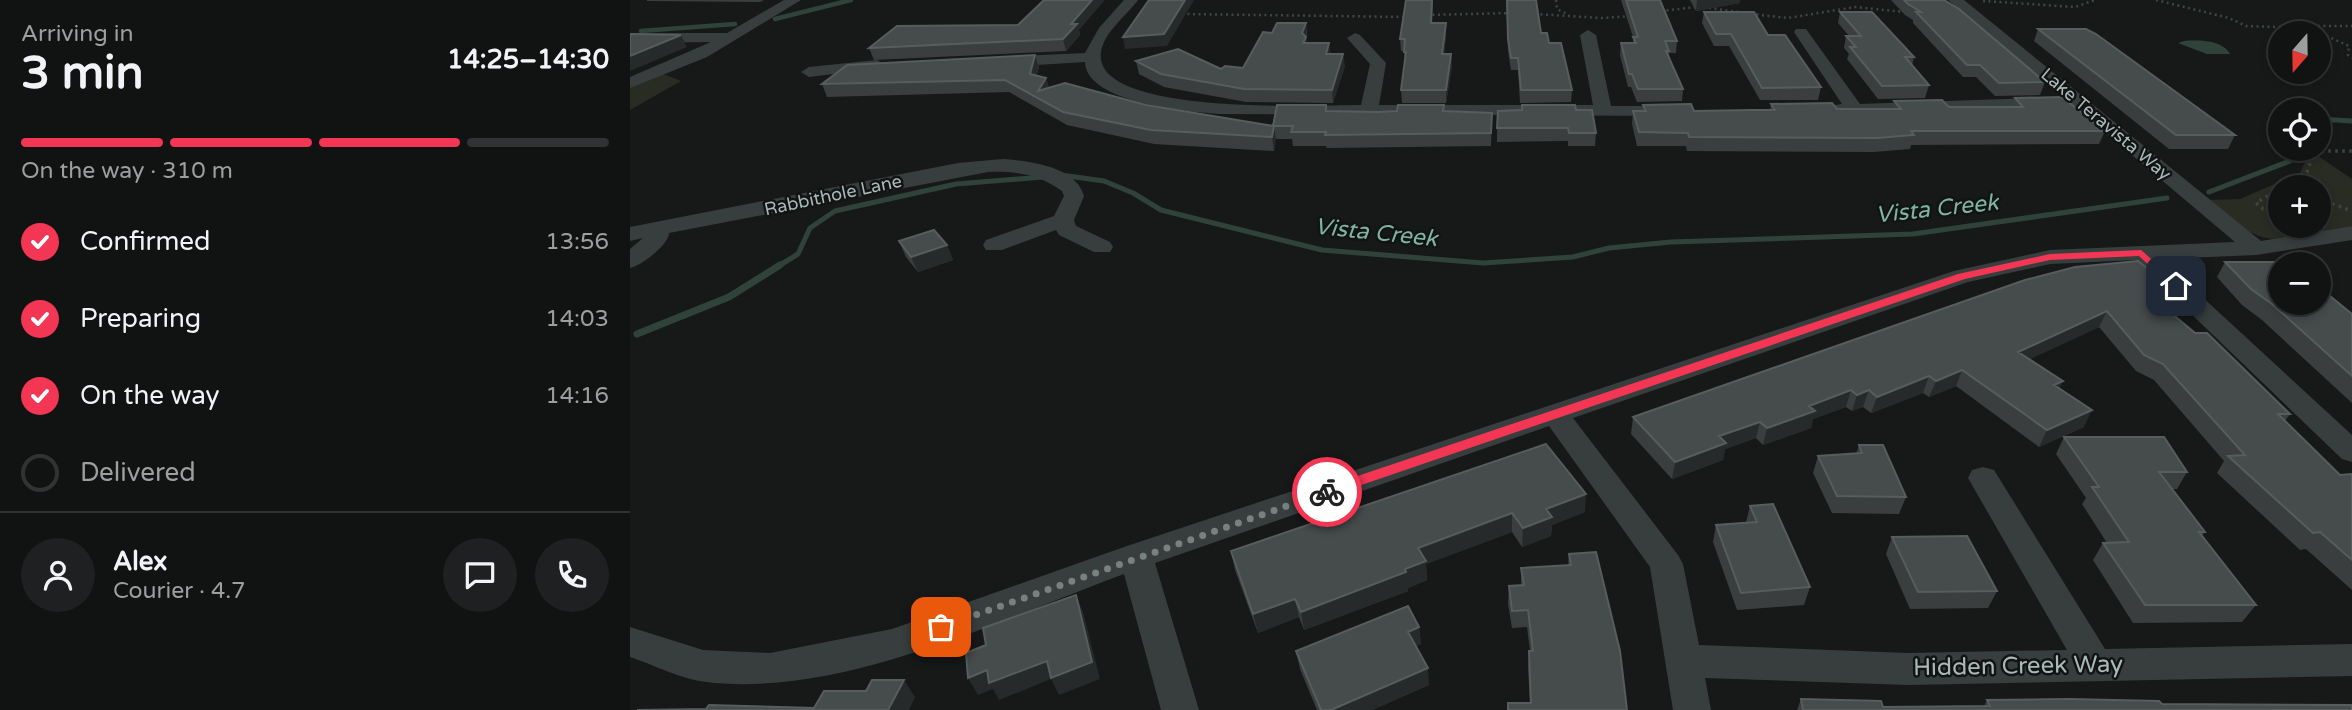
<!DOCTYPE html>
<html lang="en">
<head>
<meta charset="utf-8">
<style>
	:root { --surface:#111313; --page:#1e2021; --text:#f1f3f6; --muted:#9c9ea0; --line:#303233; --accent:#f33654 }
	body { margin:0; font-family:"Varela Round",sans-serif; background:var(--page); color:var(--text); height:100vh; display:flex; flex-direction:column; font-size:26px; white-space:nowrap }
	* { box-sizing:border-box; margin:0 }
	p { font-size:23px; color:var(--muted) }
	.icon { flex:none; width:38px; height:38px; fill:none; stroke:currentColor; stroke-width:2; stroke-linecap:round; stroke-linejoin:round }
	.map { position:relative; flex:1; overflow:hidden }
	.drawer { display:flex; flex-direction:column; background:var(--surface); width:630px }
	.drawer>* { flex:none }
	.needle { width:46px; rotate:200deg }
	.controls { position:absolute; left:1638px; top:21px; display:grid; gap:14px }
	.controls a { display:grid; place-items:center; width:63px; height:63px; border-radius:50%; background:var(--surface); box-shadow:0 4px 10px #0003,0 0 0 2px var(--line); font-size:35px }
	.pin { position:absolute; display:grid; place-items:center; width:60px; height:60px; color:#fff; margin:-30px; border-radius:14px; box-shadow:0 4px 10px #0006 }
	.courier { position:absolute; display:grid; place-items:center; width:70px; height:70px; margin:-35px; border:5px solid #f33654; border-radius:50%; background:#fff; color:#222; box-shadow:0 2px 9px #0007 }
	.summary em { font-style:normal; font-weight:800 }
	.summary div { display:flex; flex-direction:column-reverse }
	.summary { display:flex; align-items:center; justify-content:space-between; height:119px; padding:0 21px }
	h1 { font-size:46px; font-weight:800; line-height:52px }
	.bar { display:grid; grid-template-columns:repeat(4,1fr); gap:10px 7px; align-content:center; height:84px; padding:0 21px }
	.bar i { height:9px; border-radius:5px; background:var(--line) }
	.bar .selected { background:var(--accent) }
	.bar p { grid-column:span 4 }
	.line { display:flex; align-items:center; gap:18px; padding:0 21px; border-top:2px solid var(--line) }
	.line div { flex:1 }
	.round { display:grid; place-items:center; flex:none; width:74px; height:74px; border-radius:37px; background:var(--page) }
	ol { padding:0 21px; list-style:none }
	li { display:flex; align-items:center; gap:21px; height:77px }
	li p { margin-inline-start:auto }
	li .icon { padding:7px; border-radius:50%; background:var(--accent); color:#fff; stroke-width:4 }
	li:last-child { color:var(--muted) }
	li i { width:38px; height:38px; border:4px solid var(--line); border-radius:50% }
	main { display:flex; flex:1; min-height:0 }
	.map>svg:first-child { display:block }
	.green { fill:#292c23; fill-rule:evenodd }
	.water { fill:#30433b }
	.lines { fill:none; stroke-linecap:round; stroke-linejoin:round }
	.stream-far2 { stroke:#30433b; stroke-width:4.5 }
	.stream-far1 { stroke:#30433b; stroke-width:5 }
	.stream { stroke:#30433b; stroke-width:7 }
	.path-far1 { stroke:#3e4545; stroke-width:2.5; stroke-dasharray:2 3.5; stroke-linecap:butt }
	.path { stroke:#3e4545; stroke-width:3.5; stroke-dasharray:2.5 4.5; stroke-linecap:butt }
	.minor { fill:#383e3e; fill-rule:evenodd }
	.wall { fill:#3a3e3e }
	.shaded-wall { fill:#272a2a }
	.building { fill:#464b4b; stroke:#565d5c; stroke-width:2 }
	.route { fill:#f33654 }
	.done { stroke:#768180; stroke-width:7; stroke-dasharray:0 12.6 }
	.labels { text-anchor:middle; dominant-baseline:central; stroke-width:5; stroke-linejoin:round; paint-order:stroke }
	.far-street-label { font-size:18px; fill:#a9b9b7; stroke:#121414 }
	.water-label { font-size:23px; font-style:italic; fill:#80b4a2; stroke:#121414 }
	.near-street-label { font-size:24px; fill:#a9b9b7; stroke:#121414 }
</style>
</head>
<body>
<main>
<section class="drawer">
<div class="summary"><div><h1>3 min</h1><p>Arriving in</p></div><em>14:25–14:30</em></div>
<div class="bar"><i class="selected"></i><i class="selected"></i><i class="selected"></i><i></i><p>On the way · 310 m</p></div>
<ol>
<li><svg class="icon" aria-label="check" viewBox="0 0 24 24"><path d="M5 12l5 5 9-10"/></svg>Confirmed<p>13:56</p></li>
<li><svg class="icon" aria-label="check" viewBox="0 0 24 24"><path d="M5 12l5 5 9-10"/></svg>Preparing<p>14:03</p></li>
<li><svg class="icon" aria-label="check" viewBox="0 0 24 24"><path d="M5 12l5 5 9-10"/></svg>On the way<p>14:16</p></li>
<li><i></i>Delivered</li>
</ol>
<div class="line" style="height:126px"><a class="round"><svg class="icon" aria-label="person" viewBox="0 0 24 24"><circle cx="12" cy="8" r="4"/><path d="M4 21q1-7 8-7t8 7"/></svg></a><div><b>Alex</b><p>Courier · 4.7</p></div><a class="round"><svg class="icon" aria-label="chat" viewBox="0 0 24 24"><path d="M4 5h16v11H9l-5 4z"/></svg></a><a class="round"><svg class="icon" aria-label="phone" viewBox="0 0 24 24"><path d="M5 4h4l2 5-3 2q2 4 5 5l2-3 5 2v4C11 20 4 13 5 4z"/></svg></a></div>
</section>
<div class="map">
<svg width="1722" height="710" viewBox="0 0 1722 710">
	<rect width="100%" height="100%" fill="#171919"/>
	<path class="green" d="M 33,74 L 51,81 L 0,110 L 0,86 Z
		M 1688,156 L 1722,179 L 1722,226 L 1643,239 C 1616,236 1598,217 1577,200 L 1610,199 L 1670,173 L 1676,160 ZM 1650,187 L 1689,187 L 1689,226 L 1650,226 Z"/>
	<path class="water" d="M 1554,41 C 1569,40 1592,40 1600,54 L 1577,54 L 1548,43 Z"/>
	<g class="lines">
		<path class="stream-far2" d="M 145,19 L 221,0
			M 11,31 L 105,24"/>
		<path class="stream-far1" d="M 1689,119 L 1722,121
			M 1650,127 L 1640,139 L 1650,144
			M 431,175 L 474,181 L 503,193 L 531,210 L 692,250 L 853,263 L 943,257 L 979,248 L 1041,242 L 1283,234 L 1537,198
			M 1579,192 L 1660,161 L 1659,149
			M 147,267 L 168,254 L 180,228 L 205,211 L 326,184 L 413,177"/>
		<path class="stream" d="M 7,334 L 99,297 L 150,265"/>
		<path class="path-far1" d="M 926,0 L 927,9 L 937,14
			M 1526,0 L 1599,18 L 1616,26 L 1679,28 L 1719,46 L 1718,55 L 1722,58
			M 1353,1 L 1445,7 L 1465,0
			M 1079,8 L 1109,12
			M 1031,11 L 1067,7
			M 552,14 L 778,17
			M 905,14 L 971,18 L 1001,16
			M 1121,14 L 1158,18 L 1225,7 L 1275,12
			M 797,15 L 883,13
			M 1677,26 L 1722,26"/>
		<path class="path" d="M 1653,187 L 1677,172 L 1683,155 L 1688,151 L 1722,151
			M 1650,189 L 1626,203 L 1633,209 L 1650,209
			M 1689,199 L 1722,211"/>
		<path class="minor" d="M 154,0 L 171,0 L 77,57 L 0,88 L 0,77 L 81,42 L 0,43 L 0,33 L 97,33 Z
			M 494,0 L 508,0 C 497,15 474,32 471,52 C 461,117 690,105 731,105 L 740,64 L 717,38 L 725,33 L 730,35 L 756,63 L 749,105 L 963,105 L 950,35 L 958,30 L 966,35 L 981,106 L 1050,106 L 1059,111 L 1050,116 L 590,114 C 560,112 456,103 455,62 L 373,67 L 365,62 L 373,57 L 455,53 L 469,28 Z
			M 1318,0 L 1334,0 L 1631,241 L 1722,226 L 1722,240 L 1626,255 L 1531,259 L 1722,435 L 1722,462 L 1712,459 L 1505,260 L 1420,264 L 1338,282 L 943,418 L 1048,555 L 1053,564 L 1069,645 L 1278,653 L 1437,650 L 1338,478 L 1342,470 L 1353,467 L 1364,470 L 1475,649 L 1722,644 L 1722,676 L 1278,685 L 1075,678 L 1081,710 L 1043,710 L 1020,567 L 919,426 L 525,563 L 569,710 L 531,710 L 494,574 C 369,620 210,698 76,682 C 51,679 24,665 0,657 L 0,627 L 73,650 L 140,653 L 262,629 L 494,547 L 1324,271 L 1420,250 L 1605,242 L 1445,107 L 1198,114 L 1195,110 L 1198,106 L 1212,104 L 1164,32 L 1166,29 L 1176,29 L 1230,104 L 1433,97 Z
			M 247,60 L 255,65 L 253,68 L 179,77 L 171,72 L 179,67 Z
			M 373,159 C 399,161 446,166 454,196 L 444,220 L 446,226 L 480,242 L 483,247 L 480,252 L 464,252 L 429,235 L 426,230 L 372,250 L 356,250 L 353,245 L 356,240 L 424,216 L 434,196 L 432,191 C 409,174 386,171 358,172 L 39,233 C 39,244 13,265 0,268 L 0,249 L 13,238 L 0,241 L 0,227 L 328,163 Z"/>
	</g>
	<path class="wall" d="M 17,0 L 134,0 L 130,2 L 17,1 Z
		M 776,0 L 803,0 L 802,23 L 816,23 L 816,35 L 814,54 L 821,54 L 822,66 L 816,103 L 772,103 L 771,90 L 775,64 L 774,51 L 771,51 L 770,39 Z
		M 876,0 L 911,33 L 919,43 L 942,90 L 941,102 L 890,103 L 888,70 L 881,70 L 878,51 Z
		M 991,0 L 1030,0 L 1047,41 L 1046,53 L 1039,53 L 1039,57 L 1053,89 L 1052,101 L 1007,102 L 1001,87 L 998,87 L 990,55 L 991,43 L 1003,43 L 1003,37 Z
		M 1060,0 L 1110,0 L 1110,3 L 1066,11 Z
		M 1261,0 L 1314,0 L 1415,82 L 1410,95 L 1365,96 L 1346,77 L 1333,77 L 1283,23 L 1283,20 L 1275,15 Z
		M 1074,12 L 1138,35 L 1191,87 L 1188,100 L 1130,100 L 1099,46 L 1084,46 L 1072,23 Z
		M 1210,12 L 1284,57 L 1282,66 L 1299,85 L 1295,98 L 1248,99 L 1217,59 L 1219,54 L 1214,48 L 1216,36 L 1219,36 L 1208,23 Z
		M 676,23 L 677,35 L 676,38 L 677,43 L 701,54 L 715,66 L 703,103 L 616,102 L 534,87 L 509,74 L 506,61 L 591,69 L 613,68 Z
		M 1408,29 L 1605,135 L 1598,149 L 1539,149 L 1404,41 Z
		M 449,30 L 450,35 L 436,51 L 244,60 L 239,48 Z
		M 405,55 L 409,67 L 406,76 L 416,78 L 419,88 L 643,126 L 697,111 L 748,112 L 814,105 L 814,111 L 862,113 L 861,146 L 697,148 L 696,146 L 663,146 L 662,139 L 645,139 L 644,151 L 524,144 L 437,125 L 379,92 L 197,97 L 192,84 Z
		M 1385,98 L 1475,131 L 1469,144 L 1281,145 L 1280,149 L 1243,152 L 1057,151 L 1056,146 L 1007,146 L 1002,124 L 1003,111 L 1013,111 L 1013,105 L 1064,111 L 1140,110 L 1141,104 L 1207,109 L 1262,109 L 1264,101 L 1319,107 L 1382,107 Z
		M 946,110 L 966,133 L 965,146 L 938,146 L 938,141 L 867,142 L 867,128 Z
		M 269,241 L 317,245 L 323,260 L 288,272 L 276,257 Z
		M 1595,262 L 1650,264 L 1722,314 L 1722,403 L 1632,320 L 1612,305 L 1587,277 Z
		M 1395,280 L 1550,294 L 1541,310 L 1538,310 L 1660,414 L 1655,421 L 1710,475 L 1722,474 L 1722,590 L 1676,549 L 1670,550 L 1587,473 L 1594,461 L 1524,380 L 1506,371 L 1469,327 L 1400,359 L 1430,388 L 1454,427 L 1409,447 L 1326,386 L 1299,397 L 1293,393 L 1241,413 L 1233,407 L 1222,411 L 1216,407 L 1183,419 L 1181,428 L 1133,445 L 1126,438 L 1095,449 L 1093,460 L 1042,479 L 1001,434 L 1003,417 Z
		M 1434,437 L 1557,472 L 1547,489 L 1542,489 L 1575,532 L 1572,536 L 1626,605 L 1612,622 L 1503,623 L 1463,560 L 1473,543 L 1477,543 L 1452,504 L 1456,498 L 1426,454 Z
		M 916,444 L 955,512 L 922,525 L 921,536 L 892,547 L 882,532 L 796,564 L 797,580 L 778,588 L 778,591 L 674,630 L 669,617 L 628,633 L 605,570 L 601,551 Z
		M 1229,445 L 1276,497 L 1269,514 L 1202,513 L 1183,473 L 1188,456 L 1226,454 Z
		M 1120,506 L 1180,587 L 1174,605 L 1107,610 L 1083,542 L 1086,525 L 1116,522 Z
		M 1262,537 L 1367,591 L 1358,608 L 1280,609 L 1256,554 Z
		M 939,554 L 997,710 L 900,703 L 898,668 L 899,651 L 900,651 L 897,627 L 882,628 L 878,604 L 879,586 L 891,586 L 891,568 L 938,565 Z
		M 789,627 L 791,644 L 786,646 L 799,685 L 742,710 L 687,710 L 670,669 L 666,651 Z
		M 1171,699 L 1253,707 L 1354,706 L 1357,700 L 1722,710 L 1167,710 Z"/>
	<path class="shaded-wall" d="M 462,0 L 475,0 L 449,30 L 450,35 L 436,51 L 433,39 L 441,24 Z
		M 555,0 L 564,0 L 537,46 L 495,49 L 493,37 Z
		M 1067,0 L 1110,0 L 1110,3 L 1066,11 Z
		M 676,23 L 677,49 L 674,55 L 672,33 Z
		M 816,23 L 816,35 L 812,66 L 812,54 Z
		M 51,35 L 57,47 L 0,71 L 0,56 Z
		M 699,43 L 701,55 L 696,54 Z
		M 713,54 L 715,66 L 703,103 L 702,90 Z
		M 821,54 L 822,66 L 816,103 L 816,90 Z
		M 405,55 L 409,67 L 404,87 L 400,74 Z
		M 416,78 L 420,91 L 408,91 Z
		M 644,126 L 646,139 L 644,151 L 642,137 Z
		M 317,245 L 323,260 L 288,272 L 281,257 Z
		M 1477,311 L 1469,327 L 1381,368 L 1388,352 Z
		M 1332,370 L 1326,386 L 1299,397 L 1306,381 Z
		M 1299,376 L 1293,393 L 1241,413 L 1247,397 Z
		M 1433,381 L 1425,397 L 1424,385 Z
		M 1221,390 L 1216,407 L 1183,419 L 1181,428 L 1133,445 L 1137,428 L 1179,406 Z
		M 1239,390 L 1233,407 L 1222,411 L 1227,395 Z
		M 1462,410 L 1454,427 L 1409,447 L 1417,430 Z
		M 1130,422 L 1126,438 L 1095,449 L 1093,460 L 1042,479 L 1045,462 L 1089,436 Z
		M 956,494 L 955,512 L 922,525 L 921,536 L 892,547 L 893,528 L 916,509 Z
		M 882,513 L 882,532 L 796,564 L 797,580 L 778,588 L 778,591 L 674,630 L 671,612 L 775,569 L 788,548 Z
		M 446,595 L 453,612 L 470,679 L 429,695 L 421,679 L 369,700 L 363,689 L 348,695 L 338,678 Z
		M 665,599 L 669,617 L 628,633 L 623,614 Z
		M 789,627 L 791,644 L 780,649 L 778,632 Z
		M 798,668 L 799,685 L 742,710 L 701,710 Z
		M 274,680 L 285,697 L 279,710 L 258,710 Z"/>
	<path class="building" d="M 414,0 L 462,0 L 441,24 L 447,24 L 433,39 L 239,48 L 267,26 L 388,25 Z
		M 519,0 L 555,0 L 534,34 L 493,37 Z
		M 776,0 L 802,0 L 801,23 L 816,23 L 812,54 L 821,54 L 816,90 L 771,90 L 776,52 L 774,52 L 775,39 L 770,39 Z
		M 877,0 L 906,0 L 911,33 L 917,33 L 919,43 L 931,43 L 942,90 L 891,90 L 888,58 L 881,58 L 878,39 Z
		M 996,0 L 1030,0 L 1047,41 L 1035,41 L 1039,51 L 1036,51 L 1053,89 L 1008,89 L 1002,74 L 999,74 L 991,43 L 1006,43 L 1003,37 L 1008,37 Z
		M 1274,0 L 1314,0 L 1329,9 L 1415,82 L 1369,83 L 1350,65 L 1337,65 L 1286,12 L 1291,12 L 1278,4 Z
		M 1074,12 L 1124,12 L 1138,35 L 1155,35 L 1191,87 L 1132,88 L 1101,34 L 1086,34 Z
		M 1210,12 L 1242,12 L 1284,57 L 1275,57 L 1299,85 L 1252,86 L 1220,47 L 1226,47 L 1216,36 L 1231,36 Z
		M 647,23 L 676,23 L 672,33 L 676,37 L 673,43 L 699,43 L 696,54 L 713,54 L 702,90 L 614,89 L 531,74 L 506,61 L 548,49 L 591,69 L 595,66 L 613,68 L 633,32 L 642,33 Z
		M 1408,29 L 1456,29 L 1466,34 L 1605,135 L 1546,135 Z
		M 1,34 L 51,35 L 0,56 L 0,35 Z
		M 405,55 L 400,74 L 416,78 L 408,91 L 435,83 L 516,105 L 644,126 L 642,137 L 521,130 L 433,112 L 375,80 L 192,84 L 217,65 Z
		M 1432,97 L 1475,131 L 1281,131 L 1284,135 L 1247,138 L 1059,137 L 1058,133 L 1009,132 L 1003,111 L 1016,111 L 1013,105 L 1061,104 L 1064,111 L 1122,110 L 1145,110 L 1141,104 L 1202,103 L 1207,109 L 1271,109 L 1264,101 L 1312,100 L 1319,107 L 1393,107 L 1385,98 Z
		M 647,105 L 696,105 L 696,111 L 748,112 L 767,111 L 768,105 L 814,105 L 813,111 L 862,113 L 861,133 L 695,135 L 696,132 L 661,132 L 663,126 L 643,126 Z
		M 892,105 L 945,105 L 946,110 L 962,110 L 966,133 L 939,133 L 938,128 L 867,128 L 868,111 L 892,110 Z
		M 304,230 L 317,245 L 281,257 L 269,241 Z
		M 1508,261 L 1550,294 L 1522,297 L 1565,333 L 1577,333 L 1660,414 L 1648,414 L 1710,475 L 1722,474 L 1722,560 L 1690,532 L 1683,533 L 1598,456 L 1615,455 L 1533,364 L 1514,355 L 1477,311 L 1388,352 L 1433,381 L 1424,385 L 1462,410 L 1417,430 L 1332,370 L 1306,381 L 1299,376 L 1247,397 L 1239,390 L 1227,395 L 1221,390 L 1179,406 L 1185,411 L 1137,428 L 1130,422 L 1089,436 L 1096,443 L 1045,462 L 1003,417 L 1395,280 L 1445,267 Z
		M 1595,262 L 1650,262 L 1652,264 L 1650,264 L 1650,303 L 1689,303 L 1689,287 L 1722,314 L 1722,376 L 1642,304 L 1621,289 Z
		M 1434,437 L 1534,437 L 1557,472 L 1529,472 L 1575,532 L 1569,532 L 1626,605 L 1515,605 L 1473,543 L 1499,542 L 1462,487 L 1469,487 Z
		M 916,444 L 956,494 L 916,509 L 922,517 L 893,528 L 882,513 L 788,548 L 796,561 L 775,569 L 776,572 L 671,612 L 665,599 L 623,614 L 601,551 Z
		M 1229,445 L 1253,445 L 1276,497 L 1207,496 L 1188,456 L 1232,453 Z
		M 1143,504 L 1180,587 L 1111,593 L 1086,525 L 1127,522 L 1120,506 Z
		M 1337,536 L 1367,591 L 1288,592 L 1262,537 Z
		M 966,552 L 990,651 L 997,710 L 878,710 L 878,703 L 901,703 L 899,651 L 903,651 L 898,610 L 882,611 L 879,586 L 894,585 L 891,568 L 941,565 L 939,554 Z
		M 446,595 L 462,662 L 421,678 L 417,661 L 359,683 L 357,670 L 338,678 L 336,653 L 356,645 L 353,628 Z
		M 778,606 L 789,627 L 778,632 L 798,668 L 701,710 L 691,710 L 666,651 Z
		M 242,680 L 274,680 L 258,710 L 7,710 L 76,709 L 79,705 L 184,708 L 194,691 L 236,691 Z
		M 1171,699 L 1251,701 L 1253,707 L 1360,706 L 1357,700 L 1439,699 L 1529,701 L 1532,704 L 1722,705 L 1722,710 L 1173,710 Z"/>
	<path class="route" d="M 1511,250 L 1550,284 L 1550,288 L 1543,288 L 1509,256 L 1420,260 L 1335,279 L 702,495 L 692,495 L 690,492 L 692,488 L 1328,274 L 1420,254 Z"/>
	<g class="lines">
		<path class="done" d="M 311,627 L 697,492"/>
	</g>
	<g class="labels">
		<g class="far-street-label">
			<text transform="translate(1476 124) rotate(40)">Lake Teravista Way</text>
			<text transform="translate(203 195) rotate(-12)">Rabbithole Lane</text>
		</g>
		<g class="water-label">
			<text transform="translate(1307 209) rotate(-6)">Vista Creek</text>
			<text transform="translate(746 233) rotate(6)">Vista Creek</text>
		</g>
		<g class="near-street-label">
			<text transform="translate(1388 666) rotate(-1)">Hidden Creek Way</text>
		</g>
	</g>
</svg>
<div class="controls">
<a><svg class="needle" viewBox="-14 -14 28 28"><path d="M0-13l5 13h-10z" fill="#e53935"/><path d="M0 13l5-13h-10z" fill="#9c9ea0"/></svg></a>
<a><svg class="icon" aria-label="locate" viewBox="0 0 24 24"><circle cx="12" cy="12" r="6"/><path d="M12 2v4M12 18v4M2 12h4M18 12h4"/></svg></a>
<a>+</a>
<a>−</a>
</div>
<div class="pin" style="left:311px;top:627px;background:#ea580c"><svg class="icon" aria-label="bag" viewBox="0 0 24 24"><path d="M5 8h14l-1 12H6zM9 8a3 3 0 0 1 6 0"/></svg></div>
<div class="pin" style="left:1546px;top:286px;background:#1f2937"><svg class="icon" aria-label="home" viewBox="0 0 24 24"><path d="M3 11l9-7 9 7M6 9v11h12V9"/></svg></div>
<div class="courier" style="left:697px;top:492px"><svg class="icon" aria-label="bike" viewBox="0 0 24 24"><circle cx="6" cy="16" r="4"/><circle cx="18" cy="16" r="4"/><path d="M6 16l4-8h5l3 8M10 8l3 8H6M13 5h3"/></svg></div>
</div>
</main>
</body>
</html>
